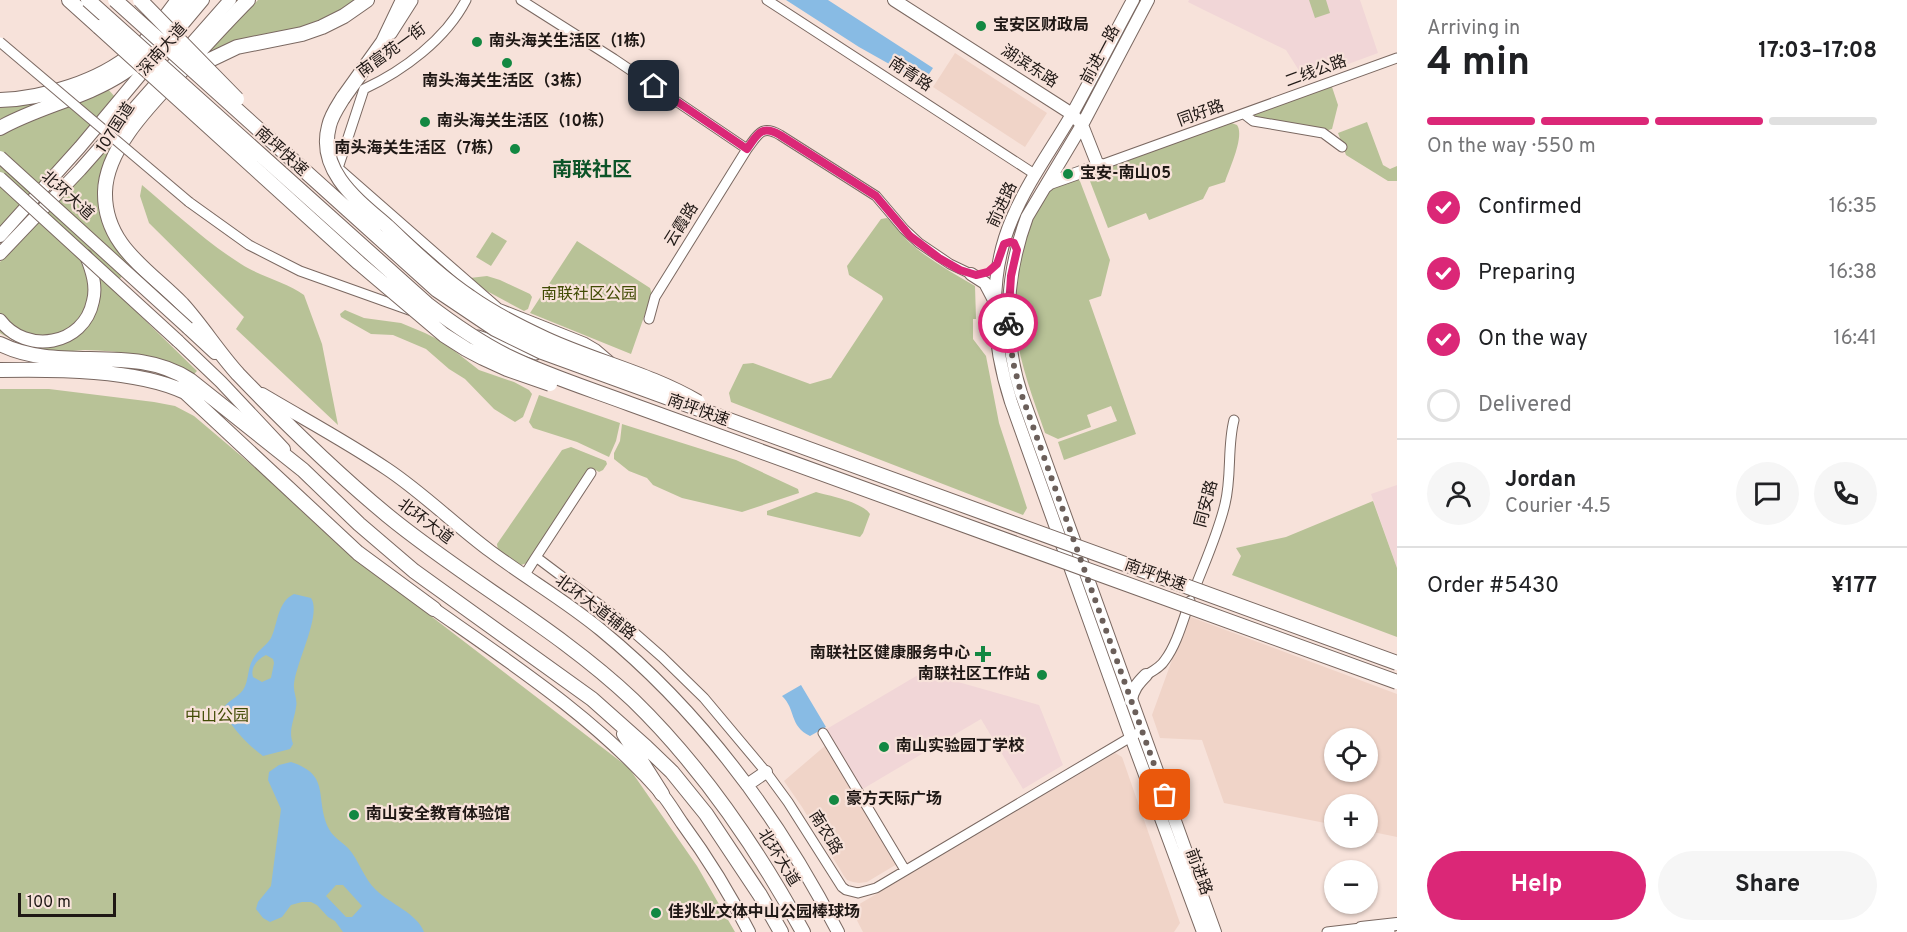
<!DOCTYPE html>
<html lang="en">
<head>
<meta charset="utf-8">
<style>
	:root { --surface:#fff; --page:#f6f6f6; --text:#202124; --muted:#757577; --line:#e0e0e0; --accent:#db2777 }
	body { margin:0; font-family:Overpass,"Noto Sans SC",sans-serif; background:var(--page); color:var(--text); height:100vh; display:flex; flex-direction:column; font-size:22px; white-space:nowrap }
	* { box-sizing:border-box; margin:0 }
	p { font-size:20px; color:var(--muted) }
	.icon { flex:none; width:33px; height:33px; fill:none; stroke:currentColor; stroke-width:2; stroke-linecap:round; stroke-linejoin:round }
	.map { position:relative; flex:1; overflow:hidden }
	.panel { display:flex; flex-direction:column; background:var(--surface); width:510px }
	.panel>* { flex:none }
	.tools { position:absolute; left:1324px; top:728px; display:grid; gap:12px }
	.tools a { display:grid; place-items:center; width:54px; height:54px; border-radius:50%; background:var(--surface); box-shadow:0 2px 4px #0004; font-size:30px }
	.scale { position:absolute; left:18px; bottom:15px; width:98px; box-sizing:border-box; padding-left:6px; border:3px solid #1f1815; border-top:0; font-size:16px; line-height:21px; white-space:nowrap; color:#1f1815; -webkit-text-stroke:4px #f7e2da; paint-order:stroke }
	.pin { position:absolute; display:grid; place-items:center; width:51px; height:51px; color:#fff; margin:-26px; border-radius:12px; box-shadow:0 3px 9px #0006 }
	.courier { position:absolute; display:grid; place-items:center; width:60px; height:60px; margin:-30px; border:4px solid #db2777; border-radius:50%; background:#fff; color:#222; box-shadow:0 2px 8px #0007 }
	.overview em { font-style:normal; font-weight:700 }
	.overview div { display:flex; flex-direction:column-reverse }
	.overview { display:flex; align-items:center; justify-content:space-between; height:102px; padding:0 30px }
	h1 { font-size:39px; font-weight:700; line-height:45px }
	.bar { display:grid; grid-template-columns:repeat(4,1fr); gap:9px 6px; align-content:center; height:72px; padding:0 30px }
	.bar i { height:8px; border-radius:4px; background:var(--line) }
	.bar .current { background:var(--accent) }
	.bar p { grid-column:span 4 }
	.line { display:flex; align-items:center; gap:15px; padding:0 30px; border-top:2px solid var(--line) }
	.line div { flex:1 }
	.round { display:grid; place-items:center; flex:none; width:63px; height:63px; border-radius:32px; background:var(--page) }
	ol { padding:0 30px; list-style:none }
	li { display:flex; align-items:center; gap:18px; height:66px }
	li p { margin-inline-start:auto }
	li .icon { padding:6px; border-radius:50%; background:var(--accent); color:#fff; stroke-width:4 }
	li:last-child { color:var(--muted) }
	li i { width:33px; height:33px; border:3px solid var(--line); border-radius:50% }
	.button { display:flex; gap:12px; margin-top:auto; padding:12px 30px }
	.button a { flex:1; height:69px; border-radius:36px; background:var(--accent); color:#fff; font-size:24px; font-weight:700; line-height:69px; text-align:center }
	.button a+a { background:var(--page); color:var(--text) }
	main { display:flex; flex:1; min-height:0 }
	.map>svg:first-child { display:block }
	.built { fill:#f0d4c8; fill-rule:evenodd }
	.education { fill:#f1d6d7 }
	.green { fill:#b8c297 }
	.water { fill:#88bbe4; fill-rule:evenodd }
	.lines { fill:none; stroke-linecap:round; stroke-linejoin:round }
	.minor-casing { stroke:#7a6861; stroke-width:11 }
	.major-casing { stroke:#7a6861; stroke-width:14 }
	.highway-casing { stroke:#7a6861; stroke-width:16 }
	.minor { stroke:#fff; stroke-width:9 }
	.major { stroke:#fff; stroke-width:12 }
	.highway { stroke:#fff; stroke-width:14 }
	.minor-bridge-casing { stroke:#7a6861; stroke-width:11; stroke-linecap:butt }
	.major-bridge-casing { stroke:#7a6861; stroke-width:14; stroke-linecap:butt }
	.highway-bridge-casing { stroke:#7a6861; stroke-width:16; stroke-linecap:butt }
	.minor-bridge { stroke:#fff; stroke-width:9 }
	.major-bridge { stroke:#fff; stroke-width:12 }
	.highway-bridge { stroke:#fff; stroke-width:14 }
	.done { stroke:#6b5f5a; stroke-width:6; stroke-dasharray:0 10.8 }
	.route { stroke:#db2777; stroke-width:8 }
	.poi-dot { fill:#138842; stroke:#f7e2da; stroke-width:2 }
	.labels { text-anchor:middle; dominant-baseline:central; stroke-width:4.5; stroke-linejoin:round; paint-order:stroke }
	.poi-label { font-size:16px; font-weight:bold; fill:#1f1815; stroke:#f7e2da; text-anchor:start }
	.street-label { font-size:16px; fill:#1f1815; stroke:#f7e2da }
	.park-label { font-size:16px; fill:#414b04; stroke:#f7e2da }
	.quarter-label { font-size:20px; font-weight:bold; fill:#0c5428; stroke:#f7e2da }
</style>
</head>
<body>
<main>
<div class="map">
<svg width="1397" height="932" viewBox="0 0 1397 932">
	<rect width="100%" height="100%" fill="#f7e2da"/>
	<path class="built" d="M 955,53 L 1047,113 L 1025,147 L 933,87 Z
		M 1188,616 L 1397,694 L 1397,837 L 1368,831 L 1368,804 L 1335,804 L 1335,825 L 1224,803 L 1202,740 L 1160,738 L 1152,715 ZM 1335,738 L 1368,738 L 1368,771 L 1335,771 Z
		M 826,745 L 897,864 L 867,882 L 859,883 L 853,882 L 847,880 L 844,876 L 802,807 L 784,781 Z
		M 1115,753 L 1122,757 L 1180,923 L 1174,932 L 863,932 L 851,909 Z"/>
	<path class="education" d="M 1189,0 L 1360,0 L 1378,53 L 1305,80 L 1286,50 L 1202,9 L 1188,2 Z
		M 1397,485 L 1397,568 L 1371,494 Z
		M 923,672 L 1039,705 L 1063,765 L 1023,789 L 981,719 L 861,790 L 825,730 Z"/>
	<path class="green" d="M 258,0 L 357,0 L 325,20 L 210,52 L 210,50 Z
		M 1309,0 L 1326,0 L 1330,13 L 1315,18 Z
		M 1329,85 L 1332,87 L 1338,105 L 1332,129 L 1325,131 L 1255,118 L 1254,113 Z
		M 107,88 L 115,97 L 75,146 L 0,231 L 0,134 L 19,124 Z
		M 36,99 L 41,103 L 0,119 L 0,104 Z
		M 1229,122 L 1237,125 C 1245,136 1229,169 1225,182 L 1209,187 L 1203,199 L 1149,220 L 1146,213 L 1108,228 L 1088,176 Z
		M 1367,122 L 1383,165 L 1390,169 L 1397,166 L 1397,181 L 1388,181 L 1346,155 L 1338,133 Z
		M 109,144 L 115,148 L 100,199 L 133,263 L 112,288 L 197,371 L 194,374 C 167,355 118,351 85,350 C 73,350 60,354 48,352 C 30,348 15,342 0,333 L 0,262 Z
		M 1078,176 L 1110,260 L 1101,296 L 1089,300 L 1136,434 L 1064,460 L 1058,442 L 1117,421 L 1111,406 L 1087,415 L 1091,427 L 1058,439 L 1045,433 C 1030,389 1012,345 1015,298 C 1016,281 1019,264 1023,247 C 1026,232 1035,204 1045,192 C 1050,186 1070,179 1078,176 Z
		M 142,185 C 174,212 206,242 241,264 C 261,277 287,282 304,295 L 322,344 L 338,425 L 236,329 L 244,317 L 149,223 L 140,196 Z
		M 887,218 C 896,225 902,235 910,243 C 929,260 953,273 975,286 L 976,319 L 973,319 L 973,339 L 986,356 L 999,423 L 1027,508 L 1023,515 L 731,402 L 729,393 L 743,364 L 753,363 L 810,384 L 831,378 L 883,299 L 882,296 L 849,275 L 847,266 L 881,219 Z
		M 492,232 L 507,241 L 491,266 L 476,257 Z
		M 577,241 L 650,288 L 652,294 L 631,354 L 530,313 Z
		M 487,276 L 500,280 L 530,294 L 532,297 L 528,309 L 524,311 L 472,283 L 470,278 Z
		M 345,310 L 364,318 L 401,323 L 425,333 L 443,342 L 479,370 L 514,382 L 529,390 L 532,394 L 523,417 L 515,422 L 494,409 L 465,379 L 449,369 L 426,349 L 393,335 L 371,334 L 341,317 L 340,314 Z
		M 0,389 L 49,389 L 154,402 L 175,406 L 194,416 L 423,610 L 629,768 L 697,866 L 735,932 L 0,932 Z
		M 539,395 L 620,423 L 616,441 L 609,457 L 577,442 L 533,428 L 529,422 Z
		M 622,424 L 736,460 L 798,489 L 799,493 L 742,512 L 682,498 L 653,485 L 647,478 L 629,471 L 614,459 L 614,453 L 620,441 Z
		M 571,447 L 606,461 L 607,464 L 603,470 L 599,472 L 592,468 L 589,469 L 527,563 L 521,565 L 498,551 L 497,544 L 562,450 Z
		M 816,492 C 830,496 862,502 870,514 L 863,533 L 860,537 L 767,515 L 767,511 Z
		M 1373,501 L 1397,568 L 1397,637 L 1232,575 L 1241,556 L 1236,548 L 1286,537 Z"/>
	<path class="water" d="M 786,0 L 828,0 L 933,68 L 923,83 L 859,47 Z
		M 294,594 L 311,598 C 322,614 296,662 294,684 C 293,692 298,700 296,707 C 294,722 288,730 293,744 L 290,749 L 263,756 C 248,745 230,727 223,709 C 227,701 237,698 243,690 C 249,681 247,669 253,659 C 257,651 266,646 271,638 C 278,624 277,602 294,594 ZM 266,655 L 273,659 L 274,663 L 271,678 L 262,682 L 253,677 C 250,667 258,659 266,655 Z
		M 801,685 L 826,727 L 810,736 C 789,726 796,709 782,696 Z
		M 291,762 C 332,775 314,799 329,829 C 332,836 342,842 348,848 C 359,860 364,879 376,890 C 390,904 417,913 424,932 L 343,932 L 335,921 L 328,917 L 317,905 L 311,902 L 302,902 L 291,905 L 282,917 L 270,922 L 263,918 L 256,909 L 258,902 L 271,886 L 281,809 L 268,780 L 269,772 L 279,765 ZM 336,885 L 343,885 L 362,906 L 352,917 L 346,917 L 326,896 Z"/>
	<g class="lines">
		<defs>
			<path id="minor" d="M 466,0 C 446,39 403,71 364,89 L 338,168 L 498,308 L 584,342 L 596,349 L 610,361
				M 521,0 L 614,59 L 747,149
				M 767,0 L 1036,175
				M 392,34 L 413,1 L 411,0
				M 1244,114 L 1253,121 L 1323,133 L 1342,147
				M 1101,165 L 1397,58
				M 189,202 L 249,245 L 300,271 L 412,311
				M 649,319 L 655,297 L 747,149 C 758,135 761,124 780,135 L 876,196 L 904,229 L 919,243 L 950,264 L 971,274
				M 478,335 L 536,355
				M 536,557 L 591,473
				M 524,576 L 536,557 L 621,621 L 662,657 L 704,698 L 766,772 L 788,802 L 842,887 L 846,890 L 858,893 L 876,888 L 1141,731
				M 1193,593 C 1204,564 1218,534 1225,504 C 1232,476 1227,447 1234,420
				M 1146,675 C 1153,671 1161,667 1165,660 C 1177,644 1183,620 1190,601
				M 823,733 L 905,870
				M 1327,932 L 1361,928 L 1390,932"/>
			<path id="major" d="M 894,0 L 1072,114 L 1082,125 L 1097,163 L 1101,165 L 1050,183 L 1045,187
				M 1133,0 C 1112,39 1092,78 1071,116 C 1051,150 1027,183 1012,219 C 987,277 992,344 1011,402 L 1131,737 L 1203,932
				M 1148,0 L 1082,125 L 1027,217 C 1006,274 1002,335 1021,393 L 1215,932
				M 0,236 L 80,147 L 203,0
				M 0,254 L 80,170 L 230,0
				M 971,274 L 985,283 L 995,302
				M 0,320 C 26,355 84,346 93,301 C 97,286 92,271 86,256
				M 188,328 L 215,353
				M 178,341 L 221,382 L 284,449
				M 262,394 C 304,419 347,442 387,469 C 423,493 455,525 490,551 C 526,578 566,601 601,630 C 701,712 779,818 838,932
				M 434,609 C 514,665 596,719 661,793 C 669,802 675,813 682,823 C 707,857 730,894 749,932
				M 1131,701 C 1132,690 1138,683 1146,675
				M 747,785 L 766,772
				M 1361,928 L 1397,924"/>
			<path id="highway" d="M 69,0 L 99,27
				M 248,0 C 227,21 207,43 187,65 C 157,98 106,145 105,192 C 104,246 149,270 182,304 C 202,326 218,352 238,374 C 285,423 335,472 387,515 C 466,580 558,629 633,700 C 702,767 757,848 803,932
				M 193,68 L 237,47 L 302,34 L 322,27 L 344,16 L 367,0
				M 343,98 L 383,42 L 403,0
				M 0,100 C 43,99 100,81 133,53 C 150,38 165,18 178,0
				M 0,128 C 39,106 85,98 123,73 C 151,55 172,27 193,0
				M 0,344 C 60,374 133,342 190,380 L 303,470 L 359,524 L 414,571 L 592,699 L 646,747 L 672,772 L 706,814 L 760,895 L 781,932
				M 0,370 C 54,369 136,369 185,392 L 358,553 L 434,609
				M 624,734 L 662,794"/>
		</defs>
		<use href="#minor" class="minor-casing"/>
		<use href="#major" class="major-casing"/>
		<use href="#highway" class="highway-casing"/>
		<use href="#minor" class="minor"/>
		<use href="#major" class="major"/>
		<use href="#highway" class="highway"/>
		<defs>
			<path id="minor-bridge" d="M 0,42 L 189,202"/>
			<path id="major-bridge" d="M 0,157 L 188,328
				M 0,178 L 178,341"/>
			<path id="highway-bridge" d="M 88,0 L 427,304 C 453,324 479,342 509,357 C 548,376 590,389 630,404 L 1397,682
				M 115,0 L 437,290 L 495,329 L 542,352 L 1397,663
				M 140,0 L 237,99
				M 99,27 L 359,263 L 444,335 L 466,349 L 483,358 L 507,369 L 550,384
				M 343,98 C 338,106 331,116 329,126 C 317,171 358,201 387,226 C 414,251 440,277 470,297 C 494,314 520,327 546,339 C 596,362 650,374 698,402"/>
		</defs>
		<use href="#minor-bridge" class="minor-bridge-casing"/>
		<use href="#major-bridge" class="major-bridge-casing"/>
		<use href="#highway-bridge" class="highway-bridge-casing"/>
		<use href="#minor-bridge" class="minor-bridge"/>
		<use href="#major-bridge" class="major-bridge"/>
		<use href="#highway-bridge" class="highway-bridge"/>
	</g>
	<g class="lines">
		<path class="done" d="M 1008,323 L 1013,362 L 1021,393 L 1165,795"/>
		<path class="route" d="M 654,86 L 747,149 C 757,135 761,124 780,135 L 876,196 L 910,236 L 939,258 L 960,270 L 976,275 L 988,272 L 997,264 L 1004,244 L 1010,242 L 1014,243 L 1017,250 L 1011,276 L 1008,323"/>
	</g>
	<g class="poi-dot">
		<circle cx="981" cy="26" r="6"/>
		<circle cx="477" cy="42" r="6"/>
		<circle cx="507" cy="63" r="6"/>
		<circle cx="425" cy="122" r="6"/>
		<circle cx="515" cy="149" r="6"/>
		<circle cx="1068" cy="174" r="6"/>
		<path d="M980 645h6v6h6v6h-6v6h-6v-6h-6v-6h6z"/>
		<circle cx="1042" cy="675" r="6"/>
		<circle cx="884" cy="747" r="6"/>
		<circle cx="834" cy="800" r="6"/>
		<circle cx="354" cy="815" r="6"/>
		<circle cx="656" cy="913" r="6"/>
	</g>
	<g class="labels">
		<g class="poi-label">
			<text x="993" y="26">宝安区财政局</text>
			<text x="489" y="42">南头海关生活区（1栋）</text>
			<text x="507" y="82" text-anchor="middle">南头海关生活区（3栋）</text>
			<text x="437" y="122">南头海关生活区（10栋）</text>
			<text x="503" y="149" text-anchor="end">南头海关生活区（7栋）</text>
			<text x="1080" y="174">宝安-南山05</text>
			<text x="970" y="654" text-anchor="end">南联社区健康服务中心</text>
			<text x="1030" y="675" text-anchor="end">南联社区工作站</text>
			<text x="896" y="747">南山实验园丁学校</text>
			<text x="846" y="800">豪方天际广场</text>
			<text x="366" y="815">南山安全教育体验馆</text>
			<text x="668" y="913">佳兆业文体·中山公园棒球场</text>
		</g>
		<g class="street-label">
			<text transform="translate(163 50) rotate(-48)">深南大道</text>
			<text transform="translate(392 51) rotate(-36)">南富苑一街</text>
			<text transform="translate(1101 55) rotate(-62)">前进一路</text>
			<text transform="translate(1029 67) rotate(33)">湖滨东路</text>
			<text transform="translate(1316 72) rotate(-20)">二线公路</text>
			<text transform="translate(910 75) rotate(33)">南青路</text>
			<text transform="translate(1201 114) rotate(-20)">同好路</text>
			<text transform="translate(116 128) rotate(-57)">107国道</text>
			<text transform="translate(281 152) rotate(42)">南坪快速</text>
			<text transform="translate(67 196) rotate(42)">北环大道</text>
			<text transform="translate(1003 205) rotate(-65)">前进路</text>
			<text transform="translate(682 225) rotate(-58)">云霞路</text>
			<text transform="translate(698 411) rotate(20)">南坪快速</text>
			<text transform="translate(1207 504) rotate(-75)">同安路</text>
			<text transform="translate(425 522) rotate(37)">北环大道</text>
			<text transform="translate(1155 576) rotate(20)">南坪快速</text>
			<text transform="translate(595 608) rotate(37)">北环大道辅路</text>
			<text transform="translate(825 833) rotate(58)">南农路</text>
			<text transform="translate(778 858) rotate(58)">北环大道</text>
			<text transform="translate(1198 872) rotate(70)">前进路</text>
		</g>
		<g class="park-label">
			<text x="589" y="295">南联社区公园</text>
			<text x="217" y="717">中山公园</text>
		</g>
		<g class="quarter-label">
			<text x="592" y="171">南联社区</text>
		</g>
	</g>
</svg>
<div class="tools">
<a><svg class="icon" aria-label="locate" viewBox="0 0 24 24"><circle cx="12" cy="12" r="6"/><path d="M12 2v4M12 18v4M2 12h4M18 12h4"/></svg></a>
<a>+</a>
<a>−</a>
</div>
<div class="scale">100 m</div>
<div class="pin" style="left:1165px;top:795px;background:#ea580c"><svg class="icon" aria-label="bag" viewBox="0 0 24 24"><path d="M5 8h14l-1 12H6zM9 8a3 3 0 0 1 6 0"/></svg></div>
<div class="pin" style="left:654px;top:86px;background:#1f2937"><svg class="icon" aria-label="home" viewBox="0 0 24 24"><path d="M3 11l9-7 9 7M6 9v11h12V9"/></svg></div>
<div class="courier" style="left:1008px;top:323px"><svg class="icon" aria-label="bike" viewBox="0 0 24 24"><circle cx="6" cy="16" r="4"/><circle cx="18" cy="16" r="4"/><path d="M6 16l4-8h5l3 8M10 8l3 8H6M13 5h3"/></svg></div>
</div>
<section class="panel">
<div class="overview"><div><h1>4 min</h1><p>Arriving in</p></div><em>17:03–17:08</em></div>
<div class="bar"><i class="current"></i><i class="current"></i><i class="current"></i><i></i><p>On the way · 550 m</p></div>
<ol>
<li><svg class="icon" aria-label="check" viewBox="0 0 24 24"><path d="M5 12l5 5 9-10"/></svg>Confirmed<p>16:35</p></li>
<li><svg class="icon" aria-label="check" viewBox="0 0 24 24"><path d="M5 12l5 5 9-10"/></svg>Preparing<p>16:38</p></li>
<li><svg class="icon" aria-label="check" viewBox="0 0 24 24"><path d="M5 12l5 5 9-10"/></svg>On the way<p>16:41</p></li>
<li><i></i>Delivered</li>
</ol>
<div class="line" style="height:108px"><a class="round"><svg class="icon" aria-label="person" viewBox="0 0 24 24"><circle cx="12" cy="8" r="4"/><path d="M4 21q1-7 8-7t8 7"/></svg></a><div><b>Jordan</b><p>Courier · 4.5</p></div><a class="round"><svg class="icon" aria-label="chat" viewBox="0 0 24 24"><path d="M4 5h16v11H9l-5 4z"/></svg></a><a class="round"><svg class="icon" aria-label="phone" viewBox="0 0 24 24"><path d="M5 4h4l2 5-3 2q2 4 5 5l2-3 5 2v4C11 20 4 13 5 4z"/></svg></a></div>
<div class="line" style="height:78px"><div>Order #5430</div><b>¥177</b></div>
<div class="button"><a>Help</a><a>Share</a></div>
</section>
</main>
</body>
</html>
